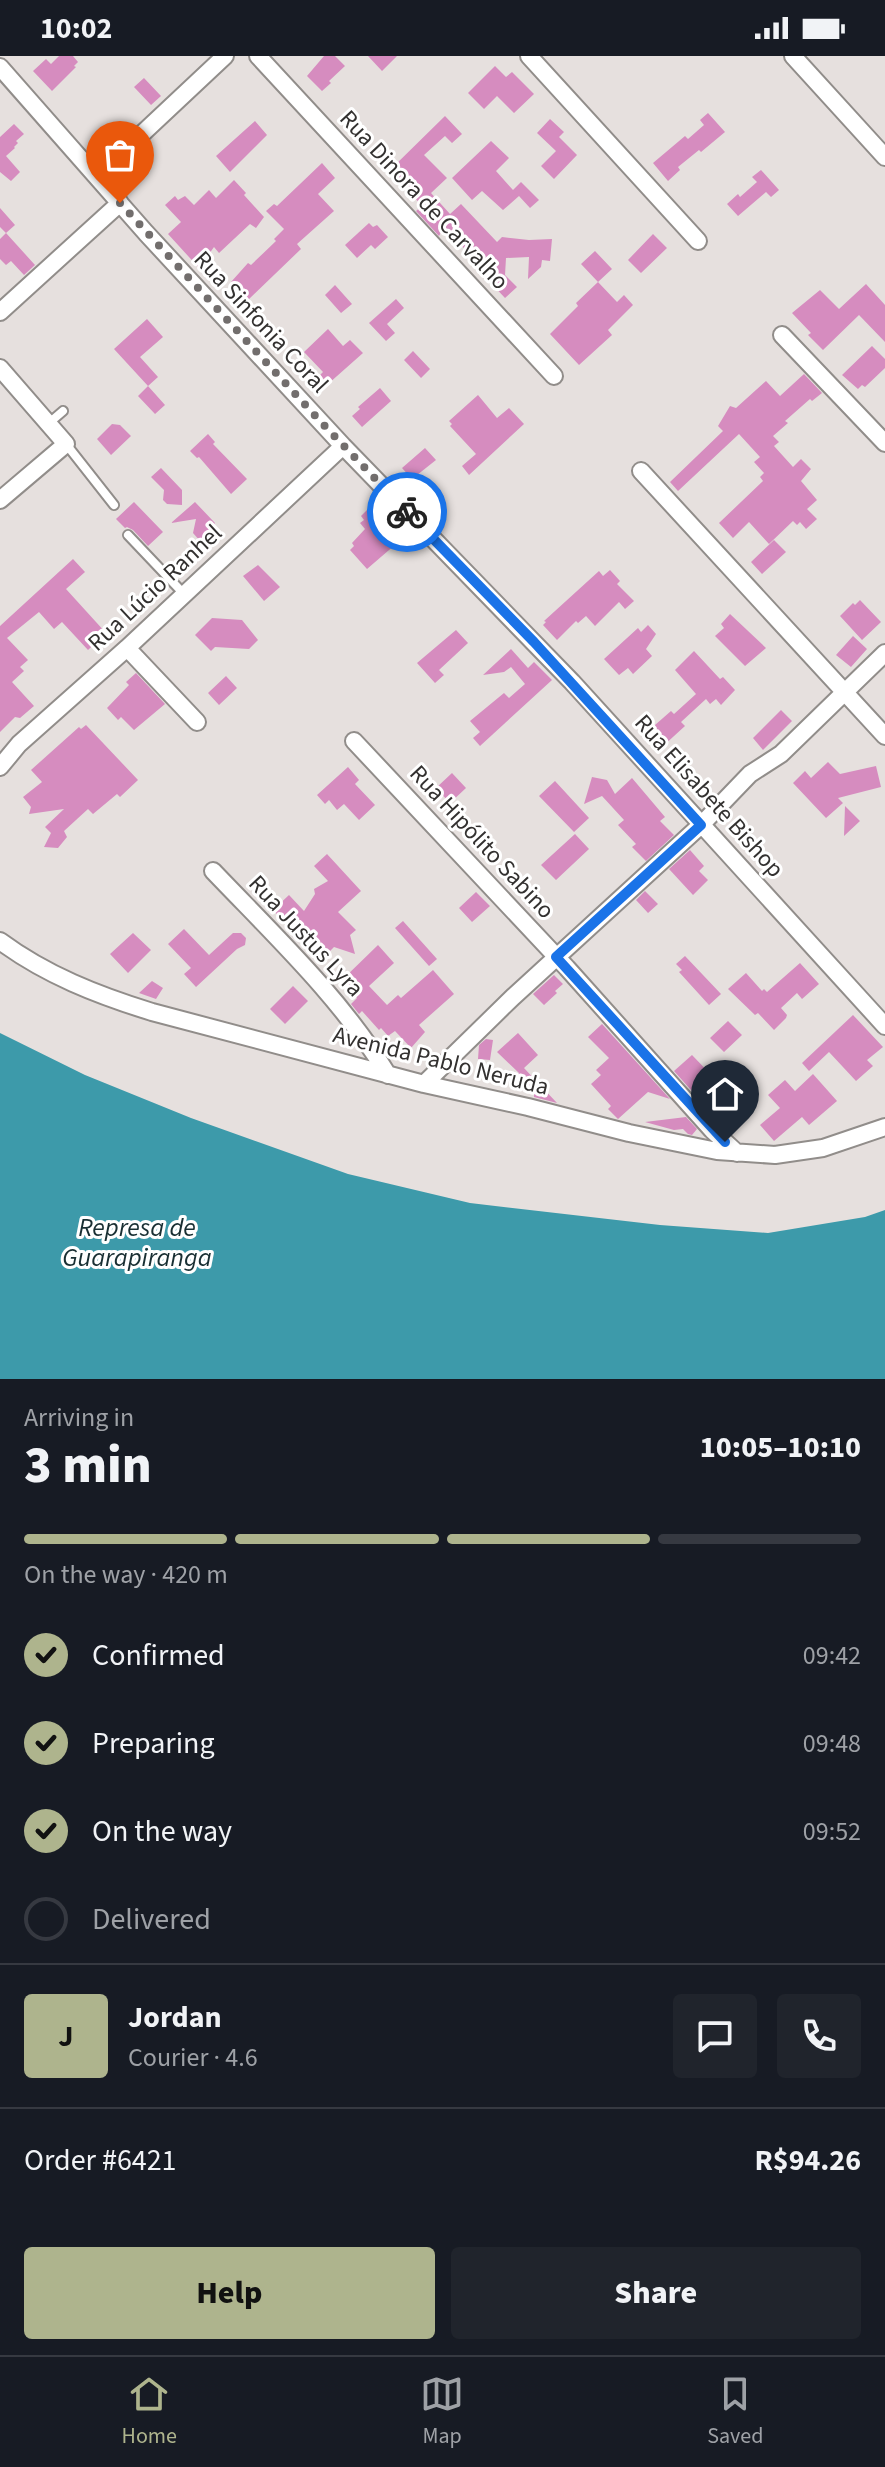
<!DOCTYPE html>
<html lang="en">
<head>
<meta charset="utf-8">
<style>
	:root { --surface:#171b24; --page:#20242c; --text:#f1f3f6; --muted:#9ea1a6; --line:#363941; --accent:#aeb48d }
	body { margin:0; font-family:"Source Sans 3",sans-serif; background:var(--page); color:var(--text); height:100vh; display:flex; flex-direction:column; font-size:30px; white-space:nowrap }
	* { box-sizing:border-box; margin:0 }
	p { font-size:26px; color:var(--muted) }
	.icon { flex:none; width:44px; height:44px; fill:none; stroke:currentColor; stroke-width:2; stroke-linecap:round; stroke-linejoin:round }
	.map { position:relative; height:1323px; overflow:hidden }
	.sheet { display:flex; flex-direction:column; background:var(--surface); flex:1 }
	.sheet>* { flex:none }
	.pin { position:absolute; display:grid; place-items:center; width:68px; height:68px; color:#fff; margin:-82px -34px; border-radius:50% 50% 50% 0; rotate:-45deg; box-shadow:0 0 8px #0007 }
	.pin .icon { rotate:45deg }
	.courier { position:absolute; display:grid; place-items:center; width:80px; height:80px; margin:-40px; border:6px solid #1a73e8; border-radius:50%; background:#fff; color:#222; box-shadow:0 2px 10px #0007 }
	.summary em { font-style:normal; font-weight:800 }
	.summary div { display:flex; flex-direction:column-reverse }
	.summary { display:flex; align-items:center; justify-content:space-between; height:136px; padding:0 24px }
	h1 { font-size:52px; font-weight:800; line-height:60px }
	.bar { display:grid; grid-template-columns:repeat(4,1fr); gap:12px 8px; align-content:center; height:96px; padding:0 24px }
	.bar i { height:10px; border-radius:6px; background:var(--line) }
	.bar .active { background:var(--accent) }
	.bar p { grid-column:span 4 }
	.line { display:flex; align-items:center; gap:20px; padding:0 24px; border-top:2px solid var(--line) }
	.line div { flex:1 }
	.round { display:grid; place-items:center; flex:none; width:84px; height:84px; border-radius:8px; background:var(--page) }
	ol { padding:0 24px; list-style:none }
	li { display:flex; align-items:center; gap:24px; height:88px }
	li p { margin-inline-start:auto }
	li .icon { padding:8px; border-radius:50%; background:var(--accent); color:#111; stroke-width:4 }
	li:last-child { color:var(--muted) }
	li i { width:44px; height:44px; border:4px solid var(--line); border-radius:50% }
	.button { display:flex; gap:16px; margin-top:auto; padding:16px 24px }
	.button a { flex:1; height:92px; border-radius:8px; background:var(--accent); color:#111; font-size:32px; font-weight:800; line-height:92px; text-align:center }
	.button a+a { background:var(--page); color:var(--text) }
	.status { display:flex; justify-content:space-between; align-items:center; height:56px; padding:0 40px; background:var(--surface); direction:ltr }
	.status svg { height:22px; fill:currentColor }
	.dock { display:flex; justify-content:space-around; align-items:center; height:112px; border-top:2px solid var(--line); background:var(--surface); font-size:22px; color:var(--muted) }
	.dock a { display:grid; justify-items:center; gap:4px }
	.dock .active { color:var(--accent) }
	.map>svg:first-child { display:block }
	.water { fill:#3d9aaa }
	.building { fill:#d68cbf }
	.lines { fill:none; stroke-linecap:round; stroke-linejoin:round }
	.lane-casing { stroke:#918d8a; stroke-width:12 }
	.street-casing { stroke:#918d8a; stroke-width:20 }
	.lane { stroke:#fff; stroke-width:8 }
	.street { stroke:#fff; stroke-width:16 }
	.done { stroke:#726e6d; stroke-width:8; stroke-dasharray:0 14.4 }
	.route { stroke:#1a73e8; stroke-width:10 }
	.labels { text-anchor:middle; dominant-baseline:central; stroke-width:6; stroke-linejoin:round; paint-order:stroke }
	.street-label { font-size:24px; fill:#333130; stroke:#fff }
	.water-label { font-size:26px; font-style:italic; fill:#192f33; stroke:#fff }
</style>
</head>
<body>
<div class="status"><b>10:02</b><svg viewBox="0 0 49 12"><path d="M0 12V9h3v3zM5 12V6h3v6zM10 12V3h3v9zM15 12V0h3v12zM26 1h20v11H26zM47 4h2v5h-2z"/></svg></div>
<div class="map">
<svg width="885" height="1323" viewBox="0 0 885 1323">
	<rect width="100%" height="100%" fill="#e6e0de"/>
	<path class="water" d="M 0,977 L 85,1019 L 191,1062 L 348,1118 L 470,1147 L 660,1169 L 768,1177 L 865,1161 L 885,1154 L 885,1323 L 0,1323 Z"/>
	<path class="building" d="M 59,0 L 73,0 L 78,6 L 74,10 L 76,11 L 52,35 L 33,15 L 46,3 L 51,8 Z
		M 324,0 L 335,0 L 345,10 L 329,25 L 331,27 L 322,35 L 307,20 Z
		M 368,0 L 397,0 L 382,15 Z
		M 495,10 L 506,21 L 512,16 L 534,38 L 514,57 L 497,40 L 484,53 L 468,37 Z
		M 144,22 L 161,40 L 151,49 L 134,31 Z
		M 708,57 L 725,76 L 701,96 L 699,94 L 678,111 L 680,114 L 668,125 L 653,107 L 685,80 L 688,83 L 704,69 L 700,64 Z
		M 445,60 L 462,78 L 452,87 L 445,80 L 424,99 L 447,122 L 431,137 L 450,158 L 461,148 L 497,186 L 502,181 L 529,184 L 552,183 L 550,205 L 542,204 L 541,211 L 528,223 L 529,201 L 506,202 L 505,219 L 517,231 L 505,242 L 475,210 L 478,207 L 444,171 L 439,180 L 416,155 L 422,150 L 390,114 Z
		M 550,63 L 564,76 L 559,81 L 577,99 L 554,123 L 541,110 L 556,95 L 537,77 Z
		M 255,65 L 267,79 L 230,116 L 216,100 Z
		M 14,68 L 24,78 L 16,85 L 18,87 L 14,91 L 15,92 L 6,100 L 20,116 L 11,125 L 0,116 L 0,81 Z
		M 491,85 L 509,102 L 496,115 L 513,134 L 521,126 L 539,144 L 530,152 L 519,140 L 503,154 L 482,135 L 472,144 L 452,122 Z
		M 322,107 L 335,122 L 318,138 L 334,155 L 297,188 L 301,193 L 248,244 L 231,226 L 248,207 L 251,209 L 276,185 L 274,183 L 284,173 L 266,155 L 274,148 L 277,150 Z
		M 761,114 L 779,134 L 771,141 L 766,136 L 738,160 L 727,148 L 738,138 L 740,141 L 757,126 L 752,121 Z
		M 234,124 L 246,137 L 244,139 L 264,161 L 256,172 L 250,168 L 219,197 L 214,191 L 199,212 L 168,178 L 181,166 L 165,149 L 175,140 L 178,144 L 185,140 L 194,149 L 209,134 L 216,142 Z
		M 0,152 L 15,169 L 6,177 L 35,209 L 24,219 L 11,205 L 6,209 L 0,203 L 0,183 L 6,177 L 0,171 Z
		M 369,167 L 373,171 L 377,169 L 388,181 L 375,193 L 371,189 L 357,202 L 345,189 Z
		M 653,178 L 667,192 L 641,217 L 628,204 Z
		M 595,195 L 612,213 L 598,226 L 581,208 Z
		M 598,226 L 617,246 L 624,239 L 633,249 L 608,274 L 612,279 L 579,309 L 550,278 L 578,250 L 576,247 Z
		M 866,228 L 885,249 L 885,286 L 859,259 L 823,294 L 808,279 L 811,277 L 792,257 L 820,234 L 839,253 Z
		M 335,229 L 352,248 L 341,257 L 325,239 Z
		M 396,243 L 404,252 L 387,268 L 395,277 L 386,285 L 369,267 Z
		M 147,263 L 163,281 L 140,301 L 158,321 L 148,330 L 114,293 Z
		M 328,273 L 343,290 L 350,284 L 363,297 L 328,328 L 320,319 L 323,316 L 304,296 Z
		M 872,290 L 885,303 L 885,312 L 865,331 L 862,329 L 858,333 L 842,319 Z
		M 413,295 L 430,313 L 421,322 L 404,304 Z
		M 804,318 L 822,337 L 812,345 L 810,343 L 785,365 L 788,367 L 773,380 L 779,386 L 774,390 L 793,411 L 801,403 L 811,413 L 801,425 L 817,444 L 807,453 L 817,463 L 806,473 L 800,466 L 797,469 L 793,465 L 769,488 L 749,466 L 733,482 L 719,467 L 763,425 L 760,421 L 764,417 L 754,406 L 760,401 L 739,378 L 678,435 L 670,426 L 723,375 L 718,370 L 730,350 L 736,352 L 766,325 L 780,340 Z
		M 148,330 L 165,349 L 155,358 L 138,340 Z
		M 380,332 L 391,345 L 362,371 L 352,360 L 360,353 L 358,351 Z
		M 478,339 L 497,362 L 509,352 L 524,368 L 469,419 L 462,410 L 476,398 L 450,370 L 452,368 L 449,365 Z
		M 112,368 L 120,369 L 131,380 L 111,399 L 97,383 Z
		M 208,378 L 215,386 L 213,388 L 247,423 L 231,438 L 199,401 L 197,402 L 190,395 Z
		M 425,392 L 436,404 L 412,423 L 402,412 Z
		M 161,412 L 182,434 L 182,449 L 167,448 L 163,444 L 164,434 L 151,421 Z
		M 134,446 L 163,476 L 148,490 L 133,474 L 127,471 L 125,472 L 116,463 Z
		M 195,446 L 215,467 L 200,485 L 193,477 L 196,463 L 171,467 Z
		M 372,449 L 403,482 L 367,513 L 350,494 L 354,490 L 352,487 L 365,473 L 360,467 L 364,464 L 361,460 Z
		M 774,484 L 786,496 L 762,518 L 751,506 Z
		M 73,503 L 85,516 L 66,533 L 106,577 L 88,594 L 62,566 L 54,573 L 39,556 L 7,582 L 28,604 L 20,611 L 24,615 L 12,626 L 34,650 L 20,662 L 15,661 L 0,676 L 0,570 Z
		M 258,509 L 280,531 L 264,545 L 243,520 Z
		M 610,514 L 620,525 L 617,528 L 634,545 L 625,553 L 619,546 L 595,570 L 586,560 L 578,567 L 576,565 L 557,584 L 543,569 L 546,566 L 544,565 L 599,515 L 603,520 Z
		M 860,544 L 881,566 L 862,584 L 840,560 L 853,547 L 855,549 Z
		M 730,558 L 766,592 L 745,610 L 715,580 L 724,572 L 721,568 Z
		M 212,562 L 242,564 L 258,584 L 249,593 L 215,591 L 211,595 L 195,579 Z
		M 648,569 L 656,578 L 646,593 L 652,600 L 633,618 L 628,612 L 619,619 L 604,603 L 638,572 L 641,576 Z
		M 456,574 L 468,587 L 439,614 L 444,619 L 435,627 L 417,607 Z
		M 853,580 L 867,593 L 851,611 L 836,599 Z
		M 511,593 L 528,612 L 534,606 L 552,624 L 480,690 L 473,682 L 480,676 L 470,665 L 504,637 L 509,642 L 525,628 L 511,611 L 504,616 L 483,619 Z
		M 694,595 L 720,623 L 723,621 L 735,634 L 721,649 L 716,643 L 710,648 L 706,643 L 681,666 L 685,670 L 662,691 L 659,687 L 651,687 L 652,681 L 647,676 L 671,655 L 674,658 L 696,638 L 675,614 Z
		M 136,617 L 165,648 L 134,674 L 121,661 L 118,664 L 107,652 L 129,629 L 126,626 Z
		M 226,620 L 237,632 L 219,649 L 208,637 Z
		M 781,654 L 792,665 L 763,694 L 753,682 Z
		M 86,669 L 138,724 L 120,741 L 117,738 L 93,758 L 88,753 L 64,775 L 67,781 L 58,792 L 44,791 L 51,777 L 45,771 L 64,753 L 29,758 L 31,751 L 23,741 L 42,726 L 31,714 L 79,671 L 81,673 Z
		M 828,706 L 840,718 L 876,710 L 881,731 L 838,742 L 843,747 L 826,762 L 793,727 L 805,715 L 811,722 Z
		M 348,711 L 359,724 L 355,728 L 375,749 L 359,764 L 344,748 L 337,754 L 329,744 L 325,748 L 317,739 Z
		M 452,717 L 466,732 L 450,747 L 436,732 Z
		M 592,721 L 607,724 L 615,738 L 632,722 L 665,761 L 660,765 L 674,779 L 646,805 L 632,791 L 636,788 L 618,769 L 624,764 L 602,740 L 584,748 Z
		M 555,725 L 589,762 L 574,776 L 539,740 Z
		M 845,750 L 860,765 L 844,780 Z
		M 575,778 L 589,793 L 556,824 L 541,809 Z
		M 690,794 L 704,810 L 699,815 L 708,824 L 693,839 L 669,813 Z
		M 327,798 L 361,835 L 338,856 L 356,874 L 350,879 L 355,898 L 334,891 L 323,902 L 304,881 L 301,883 L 273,854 L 289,839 L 304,855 L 315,838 L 314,833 L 328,825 L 314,810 Z
		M 645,835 L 658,848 L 648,857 L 636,844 Z
		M 476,836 L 490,850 L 472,866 L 459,852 Z
		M 403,865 L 437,903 L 429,910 L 395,872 Z
		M 184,873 L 209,899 L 233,877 L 241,877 L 246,882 L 245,889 L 237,893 L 196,931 L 184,918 L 191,912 L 168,888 Z
		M 133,877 L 151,894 L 128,917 L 110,898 Z
		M 378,889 L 394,907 L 369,930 L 387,949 L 398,939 L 401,942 L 433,914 L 454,938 L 419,969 L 425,976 L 411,992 L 395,975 L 388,980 L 381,972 L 379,974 L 362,955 L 359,958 L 351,948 L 357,942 L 341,925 Z
		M 685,900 L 721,938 L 709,949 L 679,916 L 682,914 L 676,908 Z
		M 800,907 L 819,928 L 802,943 L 797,937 L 781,952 L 787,959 L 786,962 L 774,974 L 758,957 L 755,959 L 728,933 L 746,917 L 762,935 L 764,933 L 767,936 Z
		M 554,919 L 563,928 L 555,935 L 557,937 L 544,949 L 533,938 Z
		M 152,925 L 163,932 L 156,943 L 139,937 Z
		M 293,930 L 308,945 L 285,968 L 270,953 Z
		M 853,959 L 883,991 L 867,1004 L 873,1010 L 856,1025 L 829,996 L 809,1015 L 802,1007 Z
		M 728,965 L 742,979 L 724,996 L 710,982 Z
		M 602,968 L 670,1043 L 648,1036 L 618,1063 L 608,1053 L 611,1050 L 591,1028 L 601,1019 L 596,1014 L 609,1002 L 588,981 Z
		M 518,977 L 538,999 L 524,1012 L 557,1047 L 534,1041 L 534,1038 L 513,1031 L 519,1017 L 497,996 Z
		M 486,983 L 493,984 L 490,1004 L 478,1003 L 479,989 Z
		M 692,999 L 718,1026 L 699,1043 L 674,1015 Z
		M 813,1018 L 837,1045 L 809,1069 L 802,1061 L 774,1085 L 760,1069 L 780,1052 L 768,1039 L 785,1024 L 795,1035 Z
		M 686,1061 L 697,1073 L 692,1079 L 688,1078 L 683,1073 L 674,1074 L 645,1066 Z"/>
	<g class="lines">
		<defs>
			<path id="lane" d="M 49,367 L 63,355
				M 66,388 L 114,449
				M 128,479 L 184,538"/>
			<path id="street" d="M 258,0 L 554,320
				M 529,0 L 698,185
				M 793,0 L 885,101
				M 0,11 L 146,177 L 343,390 L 572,626 L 885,970
				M 97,120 L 225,0
				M 0,256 L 120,147
				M 782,279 L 885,387
				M 0,312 L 66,388 L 0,444
				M 641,415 L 885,680
				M 127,592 L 197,666
				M 354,685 L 567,912 L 712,1074 L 737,1097
				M 0,711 L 19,688 L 127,592 L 343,390
				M 213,815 C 275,880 341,942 388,1019
				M 0,885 C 46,919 97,939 152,956 L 424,1028 L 528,1051 L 629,1077 L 717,1095 L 775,1099 L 823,1092 L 885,1071
				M 424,1028 L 513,941 L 701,769 L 750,718 L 781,698 L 885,597"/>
		</defs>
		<use href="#lane" class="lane-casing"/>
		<use href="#street" class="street-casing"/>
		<use href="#lane" class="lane"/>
		<use href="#street" class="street"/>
	</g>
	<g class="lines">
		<path class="done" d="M 120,147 L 321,366 L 407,456"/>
		<path class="route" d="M 407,456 L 534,586 L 701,769 L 556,901 L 725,1086"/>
	</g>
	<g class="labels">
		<g class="street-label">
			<text transform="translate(424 144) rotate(47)">Rua Dinora de Carvalho</text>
			<text transform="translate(261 266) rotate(47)">Rua Sinfonia Coral</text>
			<text transform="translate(155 532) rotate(-43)">Rua Lúcio Ranhel</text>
			<text transform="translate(709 740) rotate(48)">Rua Elisabete Bishop</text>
			<text transform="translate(482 786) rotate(47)">Rua Hipólito Sabino</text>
			<text transform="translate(306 880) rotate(47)">Rua Justus Lyra</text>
			<text transform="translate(441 1005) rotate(14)">Avenida Pablo Neruda</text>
		</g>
		<g class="water-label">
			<text x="137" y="1171">Represa de<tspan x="137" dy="30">Guarapiranga</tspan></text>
		</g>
	</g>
</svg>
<div class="pin" style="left:120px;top:147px;background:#ea580c"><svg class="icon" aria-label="bag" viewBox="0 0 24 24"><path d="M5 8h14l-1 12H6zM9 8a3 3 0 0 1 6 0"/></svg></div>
<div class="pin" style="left:725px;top:1086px;background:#1f2937"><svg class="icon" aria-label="home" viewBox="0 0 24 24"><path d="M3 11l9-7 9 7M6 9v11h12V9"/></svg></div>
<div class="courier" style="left:407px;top:456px"><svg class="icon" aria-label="bike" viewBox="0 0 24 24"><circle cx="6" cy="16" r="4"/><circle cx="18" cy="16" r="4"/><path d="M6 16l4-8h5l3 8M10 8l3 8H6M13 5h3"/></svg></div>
</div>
<section class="sheet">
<div class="summary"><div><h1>3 min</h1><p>Arriving in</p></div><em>10:05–10:10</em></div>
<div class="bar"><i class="active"></i><i class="active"></i><i class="active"></i><i></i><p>On the way · 420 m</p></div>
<ol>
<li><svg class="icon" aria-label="check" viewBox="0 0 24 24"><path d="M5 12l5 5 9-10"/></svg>Confirmed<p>09:42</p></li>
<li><svg class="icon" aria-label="check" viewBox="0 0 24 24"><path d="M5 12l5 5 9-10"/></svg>Preparing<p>09:48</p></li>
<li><svg class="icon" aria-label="check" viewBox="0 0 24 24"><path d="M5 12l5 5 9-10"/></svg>On the way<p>09:52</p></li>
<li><i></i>Delivered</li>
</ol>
<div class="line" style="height:144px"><b class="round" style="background:var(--accent);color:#111">J</b><div><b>Jordan</b><p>Courier · 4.6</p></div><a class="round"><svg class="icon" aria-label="chat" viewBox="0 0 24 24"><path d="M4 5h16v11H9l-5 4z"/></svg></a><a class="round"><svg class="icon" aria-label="phone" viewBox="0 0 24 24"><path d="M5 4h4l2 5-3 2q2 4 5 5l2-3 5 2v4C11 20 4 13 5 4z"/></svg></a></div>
<div class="line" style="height:104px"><div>Order #6421</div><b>R$94.26</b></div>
<div class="button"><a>Help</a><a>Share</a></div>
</section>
<nav class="dock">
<a class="active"><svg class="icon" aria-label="home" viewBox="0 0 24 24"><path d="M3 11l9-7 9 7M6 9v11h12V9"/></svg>Home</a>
<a><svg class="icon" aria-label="map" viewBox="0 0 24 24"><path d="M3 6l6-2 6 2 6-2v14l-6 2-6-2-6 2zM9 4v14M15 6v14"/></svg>Map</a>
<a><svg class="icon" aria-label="saved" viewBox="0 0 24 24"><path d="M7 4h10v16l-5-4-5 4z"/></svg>Saved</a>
</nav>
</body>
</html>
